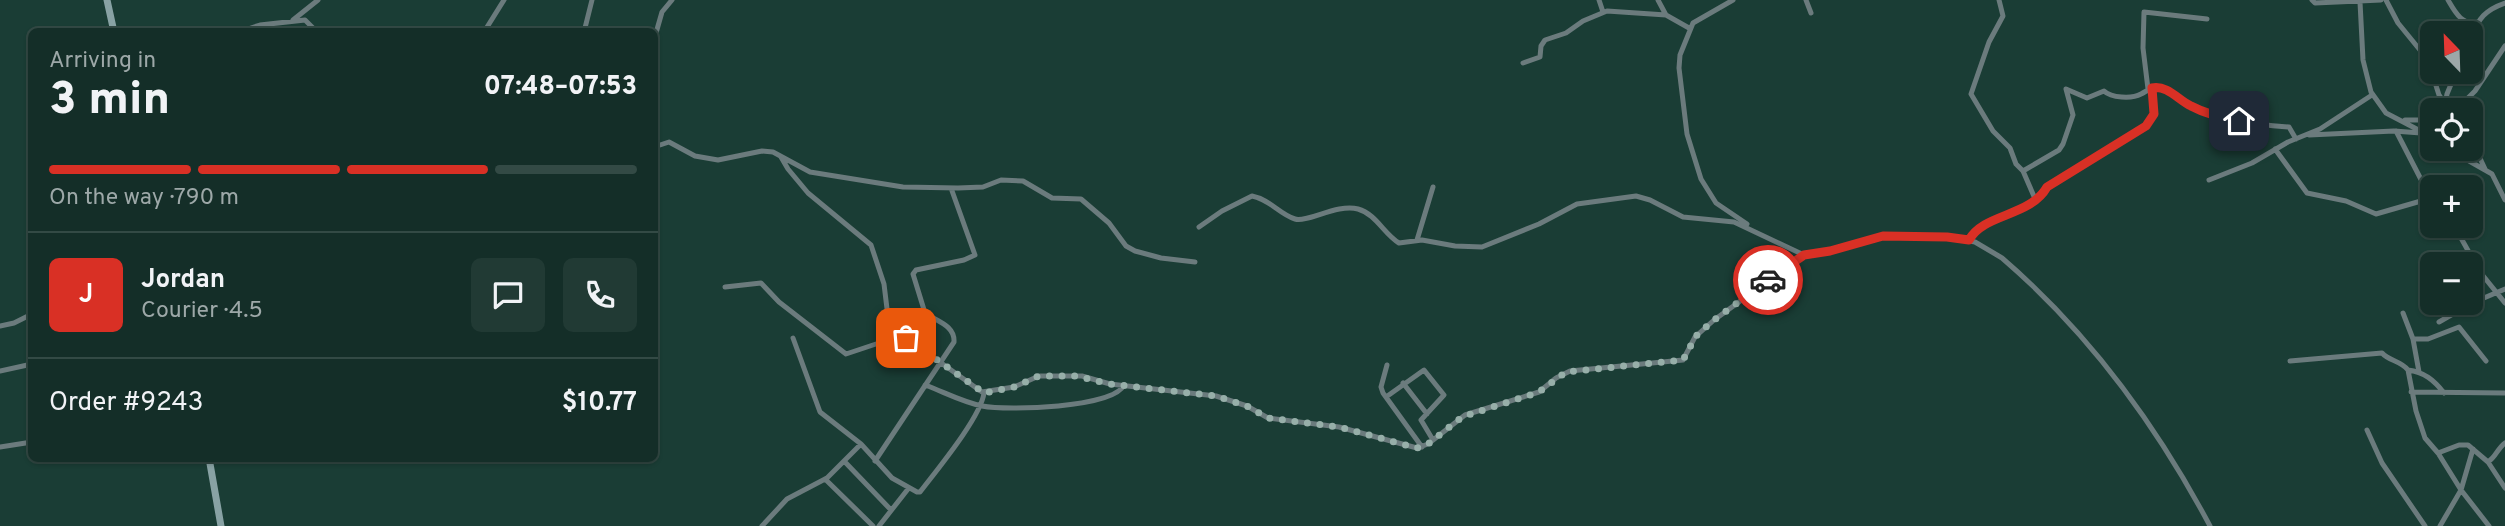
<!DOCTYPE html>
<html lang="en">
<head>
<meta charset="utf-8">
<style>
	:root { --surface:#142e28; --page:#213a34; --text:#f1f3f6; --muted:#9da8a8; --line:#334a45; --accent:#d93025 }
	body { margin:0; font-family:Overpass,sans-serif; background:var(--page); color:var(--text); height:100vh; display:flex; flex-direction:column; font-size:26px; white-space:nowrap }
	* { box-sizing:border-box; margin:0 }
	p { font-size:23px; color:var(--muted) }
	.icon { flex:none; width:38px; height:38px; fill:none; stroke:currentColor; stroke-width:2; stroke-linecap:round; stroke-linejoin:round }
	.map { position:relative; flex:1; overflow:hidden }
	.sheet { position:absolute; left:28px; top:28px; width:630px; height:434px; display:flex; flex-direction:column; background:var(--surface); border-radius:10px; box-shadow:0 2px 5px #0004,0 0 0 2px var(--line) }
	.sheet>* { flex:none }
	.needle { width:46px; rotate:337deg }
	.controls { position:absolute; left:2420px; top:21px; display:grid; gap:14px }
	.controls a { display:grid; place-items:center; width:63px; height:63px; border-radius:10px; background:var(--surface); box-shadow:0 2px 5px #0004,0 0 0 2px var(--line); font-size:35px }
	.pin { position:absolute; display:grid; place-items:center; width:60px; height:60px; color:#fff; margin:-30px; border-radius:14px; box-shadow:0 4px 10px #0006 }
	.courier { position:absolute; display:grid; place-items:center; width:70px; height:70px; margin:-35px; border:5px solid #d93025; border-radius:50%; background:#fff; color:#222; box-shadow:0 2px 9px #0007 }
	.overview em { font-style:normal; font-weight:800 }
	.overview div { display:flex; flex-direction:column-reverse }
	.overview { display:flex; align-items:center; justify-content:space-between; height:119px; padding:0 21px }
	h1 { font-size:46px; font-weight:800; line-height:52px }
	.bar { display:grid; grid-template-columns:repeat(4,1fr); gap:10px 7px; align-content:center; height:84px; padding:0 21px }
	.bar i { height:9px; border-radius:5px; background:var(--line) }
	.bar .selected { background:var(--accent) }
	.bar p { grid-column:span 4 }
	.line { display:flex; align-items:center; gap:18px; padding:0 21px; border-top:2px solid var(--line) }
	.line div { flex:1 }
	.round { display:grid; place-items:center; flex:none; width:74px; height:74px; border-radius:10px; background:var(--page) }
	.map>svg:first-child { display:block }
	.lines { fill:none; stroke-linecap:round; stroke-linejoin:round }
	.street { stroke:#6b7b7d; stroke-width:5 }
	.secondary { stroke:#88a2a4; stroke-width:7 }
	.done { stroke:#97afa9; stroke-width:7; stroke-dasharray:0 12.6 }
	.route { stroke:#d93025; stroke-width:9 }
</style>
</head>
<body>
<div class="map">
<svg width="2505" height="526" viewBox="0 0 2505 526">
	<rect width="100%" height="100%" fill="#1a3d35"/>
	<g class="lines">
		<path class="street" d="M 1599,0 L 1603,12
			M 1658,0 L 1666,15
			M 1733,0 L 1693,23 L 1680,55 L 1679,68 L 1687,134 L 1701,179 L 1716,203 L 1747,224
			M 1806,0 L 1811,13
			M 1999,0 L 2003,16 L 1989,42 L 1971,94 L 1993,131 L 2010,148 L 2016,164 L 2023,171 L 2036,201
			M 2312,0 L 2315,3 L 2381,0
			M 2386,0 L 2398,23 L 2420,50 L 2431,70 L 2439,95 L 2449,110
			M 2448,0 C 2455,12 2462,26 2478,22
			M 2360,2 L 2363,60 L 2371,92 L 2386,113 L 2432,137
			M 293,20 L 318,0
			M 239,32 L 260,25 L 305,20 L 317,32
			M 484,32 L 504,0
			M 584,32 L 592,0
			M 2471,37 C 2479,18 2485,10 2505,3
			M 654,40 L 662,12 L 672,0
			M 1523,63 L 1540,57 L 1541,46 L 1545,40 L 1566,33 L 1583,21 L 1607,11 L 1666,15 L 1689,28
			M 2148,89 L 2143,48 L 2144,12 L 2207,19
			M 2444,110 L 2447,94 L 2456,72
			M 2456,110 L 2475,91 L 2505,46
			M 2405,120 L 2432,120
			M 2309,135 L 2394,131 L 2421,133
			M 2471,139 L 2485,169
			M 654,147 L 669,142 L 695,156 L 718,160 L 762,151 L 773,152 L 810,172 L 903,187 L 958,188 L 983,187 L 1001,180 L 1023,181 L 1052,198 L 1081,199 L 1109,223 L 1126,246 L 1135,251 L 1161,258 L 1195,262
			M 2275,149 L 2307,193 L 2346,201 L 2376,214 L 2421,201 L 2429,195 L 2396,131
			M 2448,149 L 2492,174 L 2505,200
			M 781,157 L 788,169 L 808,193 L 871,245 L 884,284 L 888,317 L 891,323 L 906,338 L 982,392 L 1014,387 L 1039,376 L 1082,376 L 1110,384 L 1216,396 L 1247,406 L 1268,418 L 1339,427 L 1417,448 L 1428,444 L 1465,415 L 1539,392 L 1556,378 L 1570,371 L 1683,360 L 1695,337 L 1714,320 L 1804,255 L 1830,251 L 1883,236 L 1947,237 L 1975,242 L 2002,258 C 2088,332 2157,426 2210,526
			M 2023,171 L 2059,150 L 2063,144 L 2073,115 L 2066,89 L 2087,98 L 2104,91 C 2111,98 2132,99 2141,94 C 2147,91 2152,86 2160,88 C 2173,91 2181,102 2193,107 C 2220,120 2259,125 2289,127 L 2296,139
			M 2209,180 L 2252,163 L 2288,142 L 2320,129 L 2372,95
			M 1199,227 L 1222,211 L 1252,196 C 1271,200 1279,214 1295,219 C 1307,223 1338,203 1358,209 C 1376,214 1384,234 1399,243 L 1422,240 L 1455,246 L 1482,247 L 1539,224 L 1577,204 L 1636,196 L 1650,200 L 1683,217 L 1734,222 L 1804,255
			M 2461,238 L 2480,272 L 2505,303
			M 1417,240 L 1433,187
			M 1969,240 L 1975,230 L 2026,207 L 2036,201 L 2051,185 L 2145,126 L 2154,114 L 2152,88
			M 725,287 L 761,283 L 779,302 L 846,354 L 903,335
			M 2403,313 L 2413,339 L 2419,372
			M 2439,322 L 2472,303 L 2505,289
			M 0,326 L 14,323 L 32,314
			M 793,338 L 820,412 L 861,444 L 892,478 L 917,492 L 920,492 C 936,471 981,417 984,393
			M 2413,339 L 2428,339 L 2459,327 L 2486,361
			M 2290,361 L 2382,353 C 2389,361 2401,361 2408,370 L 2416,411 L 2425,438 L 2438,453 L 2461,490 L 2489,526
			M 1387,365 L 1381,387 L 1383,393 L 1422,447
			M 2408,370 C 2424,372 2434,380 2444,393
			M 0,371 L 32,364
			M 1403,383 L 1427,414
			M 925,385 C 944,392 962,402 982,406 C 1007,411 1113,408 1124,385
			M 2411,392 L 2505,393
			M 1386,397 L 1424,370 L 1444,395 L 1421,420 L 1433,440
			M 2367,430 L 2382,463 L 2425,526
			M 0,447 L 32,442
			M 2438,453 L 2459,445 L 2468,445 L 2488,462 L 2505,488
			M 844,461 L 891,510
			M 875,461 L 954,342 C 955,325 936,321 925,313 L 913,274 L 916,270 L 964,260 L 975,255 L 951,188
			M 2488,462 C 2496,457 2497,449 2505,443
			M 825,479 L 873,526
			M 762,526 L 787,499 L 827,478 L 861,444
			M 879,526 L 908,489
			M 2440,526 L 2461,490 L 2473,449"/>
		<path class="secondary" d="M 107,0 L 114,32
			M 209,458 L 221,526"/>
	</g>
	<g class="lines">
		<path class="done" d="M 906,338 L 984,393 L 1014,387 L 1039,376 L 1076,376 L 1110,384 L 1216,396 L 1247,406 L 1268,418 L 1339,427 L 1417,448 L 1428,444 L 1462,417 L 1539,392 L 1566,372 L 1683,360 L 1696,336 L 1714,320 L 1768,280"/>
		<path class="route" d="M 1768,280 L 1804,255 L 1830,251 L 1883,236 L 1947,237 L 1969,240 C 1984,213 2030,217 2047,187 L 2146,126 L 2154,114 L 2152,88 C 2168,85 2178,100 2191,106 C 2206,114 2223,118 2239,121"/>
	</g>
</svg>
<div class="controls">
<a><svg class="needle" viewBox="-14 -14 28 28"><path d="M0-13l5 13h-10z" fill="#e53935"/><path d="M0 13l5-13h-10z" fill="#9da8a8"/></svg></a>
<a><svg class="icon" aria-label="locate" viewBox="0 0 24 24"><circle cx="12" cy="12" r="6"/><path d="M12 2v4M12 18v4M2 12h4M18 12h4"/></svg></a>
<a>+</a>
<a>−</a>
</div>
<div class="pin" style="left:906px;top:338px;background:#ea580c"><svg class="icon" aria-label="bag" viewBox="0 0 24 24"><path d="M5 8h14l-1 12H6zM9 8a3 3 0 0 1 6 0"/></svg></div>
<div class="pin" style="left:2239px;top:121px;background:#1f2937"><svg class="icon" aria-label="home" viewBox="0 0 24 24"><path d="M3 11l9-7 9 7M6 9v11h12V9"/></svg></div>
<div class="courier" style="left:1768px;top:280px"><svg class="icon" aria-label="car" viewBox="0 0 24 24"><path d="M5 17H2v-5l4-1 3-4h7l3 4 3 1v5h-3M9 17h6M6 11h13"/><circle cx="7" cy="17" r="2"/><circle cx="17" cy="17" r="2"/></svg></div>
<section class="sheet">
<div class="overview"><div><h1>3 min</h1><p>Arriving in</p></div><em>07:48–07:53</em></div>
<div class="bar"><i class="selected"></i><i class="selected"></i><i class="selected"></i><i></i><p>On the way · 790 m</p></div>
<div class="line" style="height:126px"><b class="round" style="background:var(--accent);color:#fff">J</b><div><b>Jordan</b><p>Courier · 4.5</p></div><a class="round"><svg class="icon" aria-label="chat" viewBox="0 0 24 24"><path d="M4 5h16v11H9l-5 4z"/></svg></a><a class="round"><svg class="icon" aria-label="phone" viewBox="0 0 24 24"><path d="M5 4h4l2 5-3 2q2 4 5 5l2-3 5 2v4C11 20 4 13 5 4z"/></svg></a></div>
<div class="line" style="height:91px"><div>Order #9243</div><b>$10.77</b></div>
</section>
</div>
</body>
</html>
